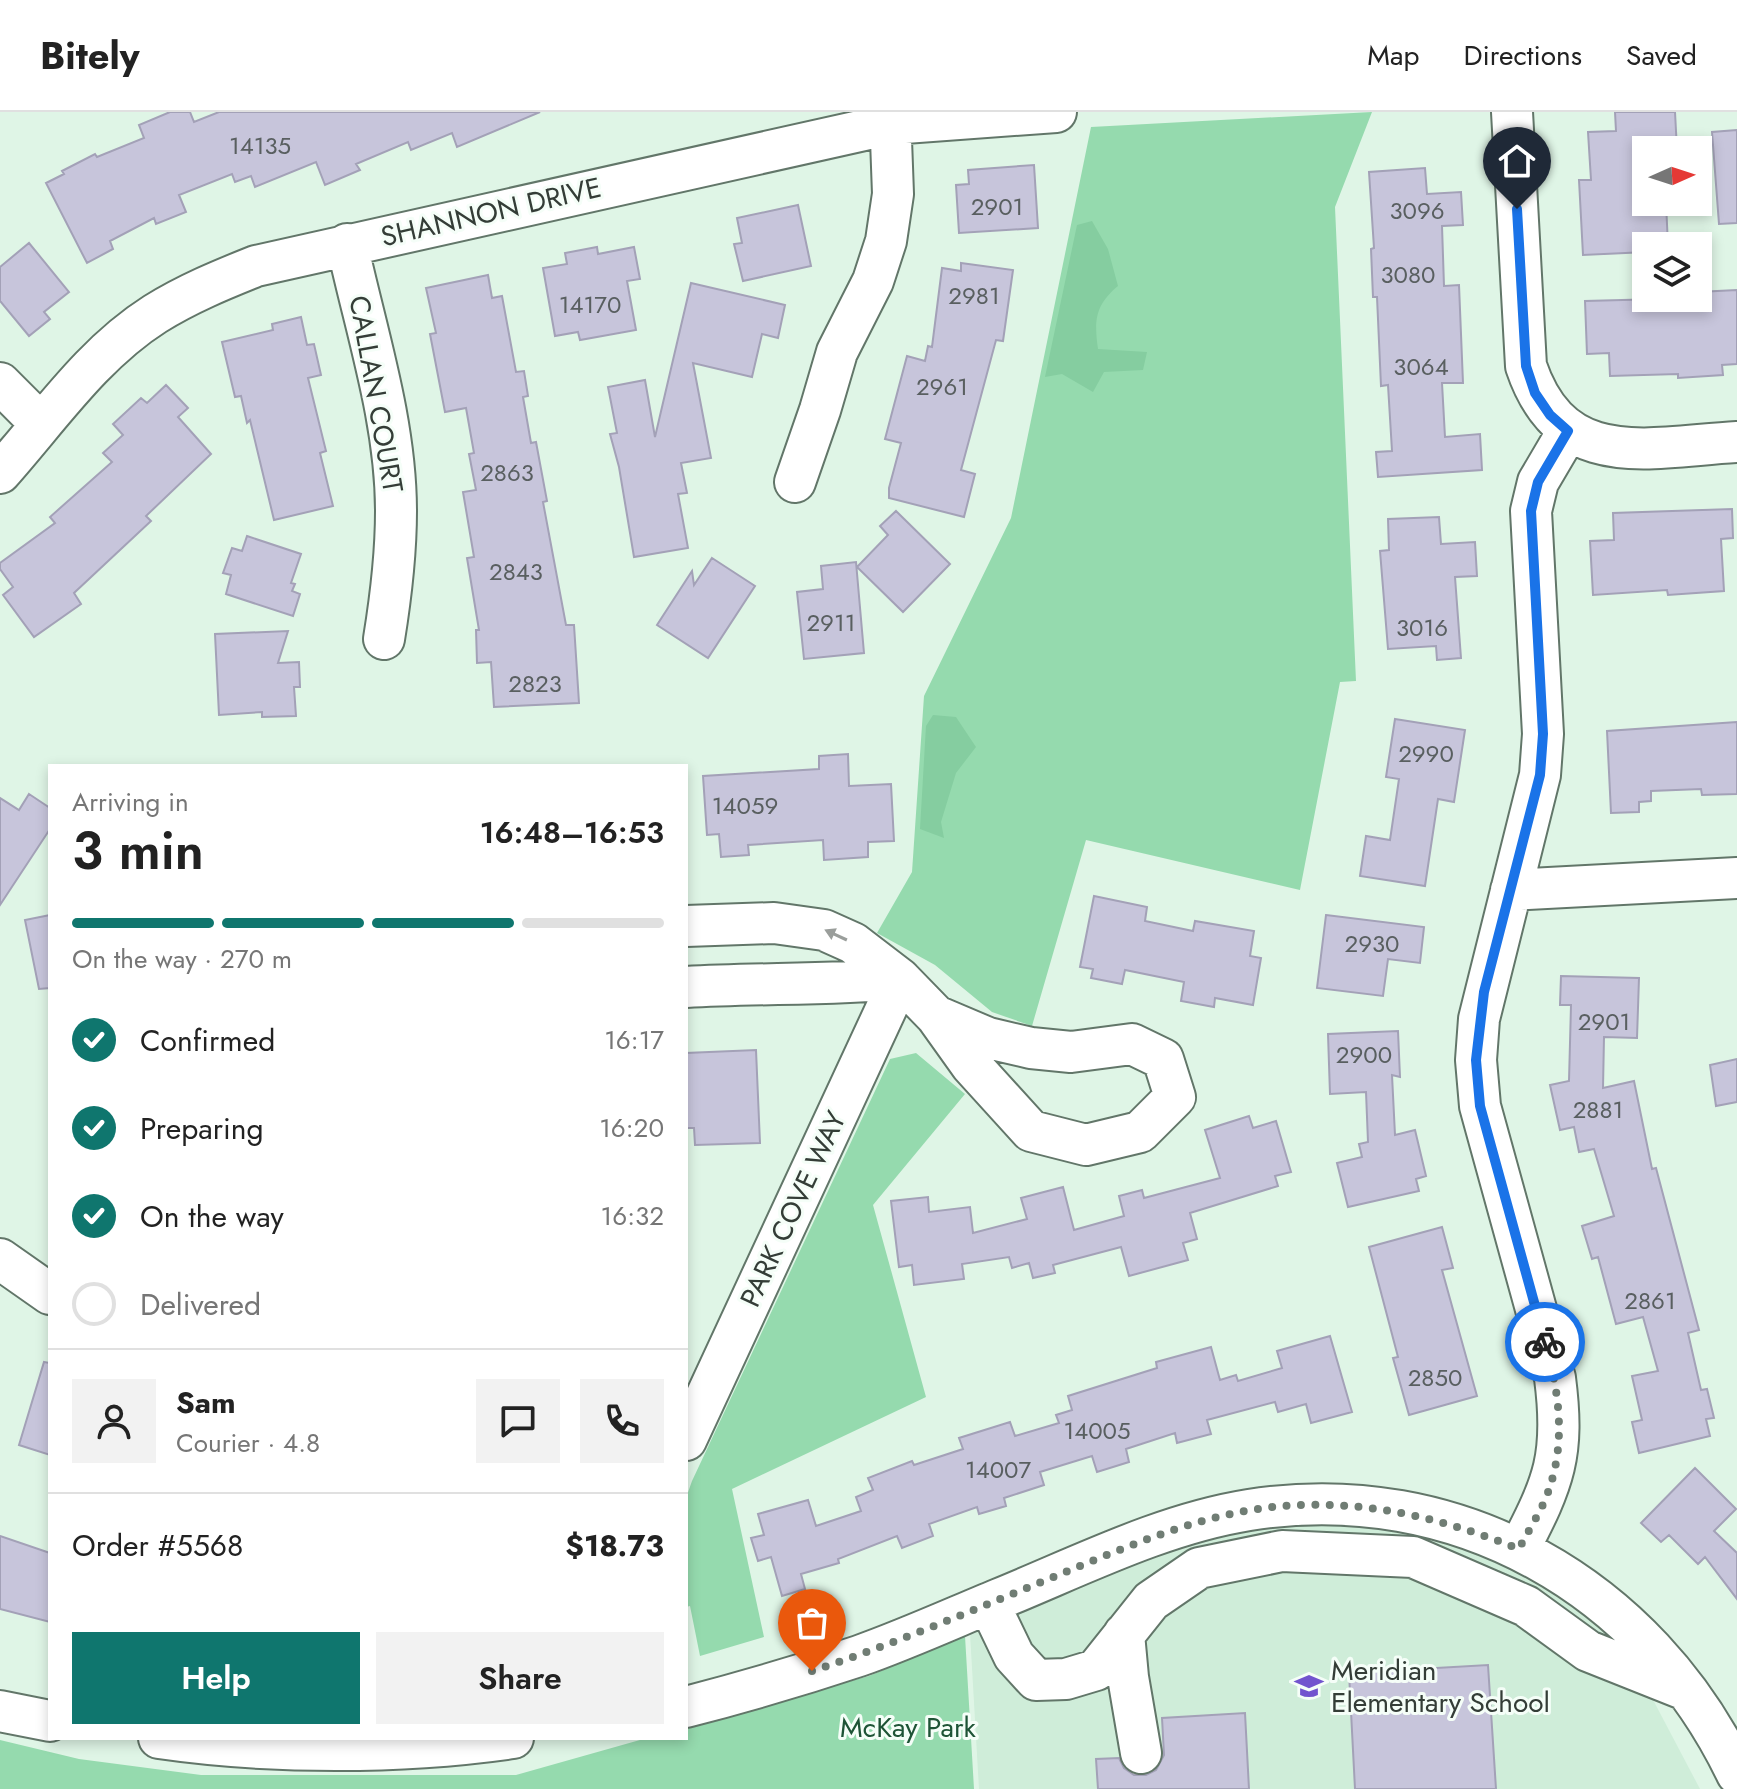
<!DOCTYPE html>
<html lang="en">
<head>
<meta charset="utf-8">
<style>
	:root { --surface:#fff; --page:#f2f2f2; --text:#222; --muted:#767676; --line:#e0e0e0; --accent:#0f766e }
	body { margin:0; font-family:Jost,sans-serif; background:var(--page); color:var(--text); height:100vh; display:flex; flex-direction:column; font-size:30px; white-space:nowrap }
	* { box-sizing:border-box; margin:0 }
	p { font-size:26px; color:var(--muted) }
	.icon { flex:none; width:44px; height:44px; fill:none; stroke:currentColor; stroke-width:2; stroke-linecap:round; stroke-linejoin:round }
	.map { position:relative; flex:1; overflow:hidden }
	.side { position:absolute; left:48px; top:652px; width:640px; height:976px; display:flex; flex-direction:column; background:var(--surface); border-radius:0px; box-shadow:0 4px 12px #0003 }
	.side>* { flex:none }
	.needle { width:52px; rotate:87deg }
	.tools { position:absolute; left:1632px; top:24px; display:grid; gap:16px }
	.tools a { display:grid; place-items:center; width:80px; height:80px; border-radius:0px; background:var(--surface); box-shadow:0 4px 12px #0003; font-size:40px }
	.pin { position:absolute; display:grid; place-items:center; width:68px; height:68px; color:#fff; margin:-82px -34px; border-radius:50% 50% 50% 0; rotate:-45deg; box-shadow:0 0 8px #0007 }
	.pin .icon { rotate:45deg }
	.courier { position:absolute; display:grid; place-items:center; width:80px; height:80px; margin:-40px; border:6px solid #1a73e8; border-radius:50%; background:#fff; color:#222; box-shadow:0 2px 10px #0007 }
	.headline em { font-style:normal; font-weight:600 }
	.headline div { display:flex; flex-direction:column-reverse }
	.headline { display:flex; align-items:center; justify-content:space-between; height:136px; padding:0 24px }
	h1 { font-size:52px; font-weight:600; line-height:60px }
	.bar { display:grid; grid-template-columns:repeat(4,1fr); gap:12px 8px; align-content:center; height:96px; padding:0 24px }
	.bar i { height:10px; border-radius:6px; background:var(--line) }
	.bar .on { background:var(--accent) }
	.bar p { grid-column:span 4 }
	.line { display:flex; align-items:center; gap:20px; padding:0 24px; border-top:2px solid var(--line) }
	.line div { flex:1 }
	.round { display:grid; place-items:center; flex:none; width:84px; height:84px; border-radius:0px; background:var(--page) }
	ol { padding:0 24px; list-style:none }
	li { display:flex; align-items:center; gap:24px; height:88px }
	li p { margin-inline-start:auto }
	li .icon { padding:8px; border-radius:50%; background:var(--accent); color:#fff; stroke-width:4 }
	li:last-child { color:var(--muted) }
	li i { width:44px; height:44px; border:4px solid var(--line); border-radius:50% }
	.action { display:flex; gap:16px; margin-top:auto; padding:16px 24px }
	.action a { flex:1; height:92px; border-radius:0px; background:var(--accent); color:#fff; font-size:32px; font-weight:600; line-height:92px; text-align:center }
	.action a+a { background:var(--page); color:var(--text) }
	header { display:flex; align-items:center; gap:48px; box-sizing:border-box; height:112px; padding:0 40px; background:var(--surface); border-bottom:2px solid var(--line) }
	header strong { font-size:38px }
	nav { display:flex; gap:44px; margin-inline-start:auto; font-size:28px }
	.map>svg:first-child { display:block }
	.built { fill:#cfedd9 }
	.green { fill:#95daae }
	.forest { fill:#85cda0 }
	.building { fill:#c7c5db; stroke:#a3a1b7; stroke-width:2 }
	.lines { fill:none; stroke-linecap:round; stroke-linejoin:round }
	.minor-casing { stroke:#627669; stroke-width:44 }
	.minor { stroke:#fff; stroke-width:40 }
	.oneway { fill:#9a9e9b }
	.done { stroke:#707d74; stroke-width:8; stroke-dasharray:0 14.4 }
	.route { stroke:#1a73e8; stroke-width:10 }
	.labels { text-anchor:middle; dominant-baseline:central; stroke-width:6; stroke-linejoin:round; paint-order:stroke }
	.number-label { font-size:24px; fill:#595f60 }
	.street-label { font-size:28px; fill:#343d37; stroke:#f5fef8 }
	.poi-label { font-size:28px; fill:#343d37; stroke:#f5fef8; text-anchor:start }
	.park-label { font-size:28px; fill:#1e5436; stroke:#f5fef8 }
</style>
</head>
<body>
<header>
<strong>Bitely</strong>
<nav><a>Map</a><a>Directions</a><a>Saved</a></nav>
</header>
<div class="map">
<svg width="1737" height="1677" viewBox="0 0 1737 1677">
	<rect width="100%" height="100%" fill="#dff5e6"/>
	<path class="built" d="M 1369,1408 L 1515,1451 L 1621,1527 L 1700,1677 L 979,1677 L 970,1521 L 1174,1436 L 1266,1411 Z"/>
	<path class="green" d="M 1372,0 L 1335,95 L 1356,569 L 1340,570 L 1300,778 L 1086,728 L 1032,914 L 992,900 L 935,853 L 877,821 L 912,760 L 924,584 L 1011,406 L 1091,15 Z
		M 916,941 L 965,982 L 873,1093 L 926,1285 L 732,1377 L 764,1525 L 700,1544 L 690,1494 L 686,1495 L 686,1386 L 692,1369 L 890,947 Z
		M 965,1524 L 974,1677 L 0,1677 L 0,1628 L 79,1647 L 201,1663 L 516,1663 L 647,1626 L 686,1626 L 686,1615 L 869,1564 Z"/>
	<path class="forest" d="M 1092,109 L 1108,137 L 1118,174 C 1095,193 1094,209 1098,237 L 1147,240 L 1143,258 L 1104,260 L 1093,280 L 1062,262 L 1045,265 L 1077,113 Z
		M 933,603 L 956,605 L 976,635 L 956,661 L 941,710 L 944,726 L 920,717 L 926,614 Z"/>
	<path class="building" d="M 170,0 L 190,0 L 194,10 L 219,0 L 540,0 L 457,35 L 452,21 L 411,38 L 408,30 L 356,52 L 360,58 L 325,73 L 316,50 L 255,75 L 251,64 L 235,70 L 232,62 L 179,83 L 186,100 L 156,112 L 154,106 L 110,129 L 113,137 L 87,151 L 46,71 L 64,62 L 62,59 L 95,42 L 97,45 L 144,26 L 139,13 Z
		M 1615,0 L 1675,0 L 1677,38 L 1646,38 L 1646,90 L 1666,90 L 1668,134 L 1646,134 L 1646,140 L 1583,143 L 1579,68 L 1591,68 L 1588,20 L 1616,19 Z
		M 1737,18 L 1737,111 L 1719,112 L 1712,20 Z
		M 1034,53 L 1038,116 L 959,121 L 956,73 L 969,72 L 968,58 Z
		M 1425,56 L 1427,82 L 1461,80 L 1463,113 L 1442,114 L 1444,174 L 1459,173 L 1463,271 L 1442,271 L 1445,325 L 1480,322 L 1482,358 L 1378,365 L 1376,340 L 1392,339 L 1388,273 L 1381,274 L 1377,185 L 1373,185 L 1371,137 L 1374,136 L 1369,60 Z
		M 798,93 L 811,154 L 743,169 L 734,132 L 742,131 L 737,106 Z
		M 29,131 L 69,180 L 44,200 L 50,207 L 29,224 L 0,189 L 0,155 Z
		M 597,135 L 598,142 L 634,135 L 640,167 L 627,169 L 636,218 L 580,228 L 578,220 L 555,224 L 543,156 L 567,152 L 565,141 Z
		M 961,151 L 1013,158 L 1003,229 L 996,228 L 961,358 L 975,362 L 964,405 L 889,386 L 889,376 L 901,331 L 885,327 L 907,244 L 925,249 L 928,234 L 932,235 L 942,156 L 961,159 Z
		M 488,163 L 492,186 L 502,184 L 516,260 L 524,259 L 528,284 L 523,285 L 531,331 L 536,330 L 547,389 L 543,390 L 566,513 L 574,513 L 579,591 L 494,595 L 491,550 L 477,551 L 476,518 L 479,518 L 467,446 L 474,445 L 463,380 L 476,378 L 469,342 L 474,341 L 466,296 L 445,300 L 430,222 L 436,221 L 426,176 Z
		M 691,171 L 785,193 L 778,226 L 762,222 L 752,265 L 693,251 L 711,346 L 681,351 L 687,381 L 678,382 L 688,436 L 634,445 L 619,355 L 610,322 L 617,321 L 608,275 L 645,268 L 655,325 Z
		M 1737,178 L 1737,252 L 1722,253 L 1723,263 L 1678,266 L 1678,262 L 1610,264 L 1609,241 L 1587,242 L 1585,189 L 1698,186 L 1698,180 Z
		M 301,205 L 307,233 L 314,232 L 321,263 L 308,266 L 326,339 L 320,341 L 333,394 L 274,408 L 250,308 L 247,311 L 241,284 L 235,285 L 222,230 L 273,218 L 272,212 Z
		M 166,273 L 188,296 L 178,305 L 211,342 L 146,404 L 151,409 L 74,481 L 81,492 L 34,525 L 3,483 L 13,475 L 0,457 L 0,451 L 55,411 L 50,405 L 112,350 L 103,341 L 123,323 L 113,312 L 141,286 L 147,291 Z
		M 1732,397 L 1733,426 L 1721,427 L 1724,479 L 1668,483 L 1667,478 L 1593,483 L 1590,429 L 1614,428 L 1613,401 Z
		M 896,399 L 950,452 L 903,500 L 857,455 L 888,423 L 880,414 Z
		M 1439,405 L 1441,432 L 1475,430 L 1477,464 L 1455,465 L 1461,546 L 1437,548 L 1436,534 L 1388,537 L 1380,439 L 1389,438 L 1388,407 Z
		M 247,424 L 301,442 L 291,471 L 295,472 L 292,479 L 300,482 L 293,504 L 226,482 L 231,463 L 223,461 L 232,436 L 242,439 Z
		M 712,446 L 755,474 L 708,546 L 657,513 L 692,459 L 694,473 Z
		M 856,450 L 864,541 L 804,547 L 797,480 L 823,477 L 821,454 Z
		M 288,519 L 278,551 L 299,550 L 300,575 L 294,575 L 296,604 L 262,605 L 262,600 L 219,603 L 215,522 Z
		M 1395,607 L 1465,618 L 1454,690 L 1438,687 L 1425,774 L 1360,764 L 1366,724 L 1390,728 L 1399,667 L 1386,665 Z
		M 1737,610 L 1737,682 L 1702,683 L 1701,677 L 1651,679 L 1651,689 L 1639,690 L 1639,700 L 1611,701 L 1607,619 Z
		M 848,642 L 849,674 L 891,672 L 894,729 L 868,730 L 868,745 L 824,748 L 823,728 L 748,733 L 749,743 L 721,745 L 719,722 L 707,723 L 703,664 L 819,657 L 819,644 Z
		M 29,682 L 50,696 L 50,717 L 0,793 L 0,686 L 19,698 Z
		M 1094,784 L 1147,795 L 1145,809 L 1193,819 L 1195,809 L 1254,819 L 1250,844 L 1261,846 L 1253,893 L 1215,886 L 1214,895 L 1181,889 L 1184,870 L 1125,858 L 1122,872 L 1091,866 L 1093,857 L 1080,855 Z
		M 50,803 L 50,876 L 39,877 L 25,808 Z
		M 1326,803 L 1424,815 L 1420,851 L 1388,847 L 1383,884 L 1317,876 Z
		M 1561,864 L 1639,866 L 1637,926 L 1604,925 L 1603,976 L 1634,969 L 1652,1057 L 1656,1056 L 1699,1218 L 1688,1221 L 1701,1278 L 1707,1277 L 1714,1306 L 1706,1307 L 1710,1324 L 1639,1341 L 1632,1310 L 1642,1308 L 1632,1264 L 1658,1259 L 1643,1205 L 1616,1212 L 1598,1145 L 1592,1147 L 1582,1114 L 1614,1104 L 1594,1037 L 1579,1040 L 1574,1015 L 1560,1018 L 1550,973 L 1569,969 L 1571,893 L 1560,893 Z
		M 1398,919 L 1400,965 L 1392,963 L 1395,1023 L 1415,1018 L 1426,1064 L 1416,1067 L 1419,1079 L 1348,1095 L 1337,1051 L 1362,1045 L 1359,1032 L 1368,1030 L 1366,980 L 1330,982 L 1328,922 Z
		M 756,938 L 760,1031 L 695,1033 L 694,1016 L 686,1016 L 686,941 Z
		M 1737,947 L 1737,990 L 1716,994 L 1710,953 Z
		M 1249,1004 L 1253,1016 L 1276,1009 L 1291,1060 L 1275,1064 L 1278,1074 L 1190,1101 L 1197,1127 L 1183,1131 L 1188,1148 L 1129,1164 L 1121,1135 L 1053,1153 L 1055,1161 L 1033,1166 L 1029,1151 L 1012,1156 L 1009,1145 L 962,1152 L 964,1167 L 914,1173 L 912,1153 L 899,1155 L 891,1089 L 928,1085 L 929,1100 L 970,1095 L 973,1121 L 1027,1107 L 1021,1086 L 1063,1075 L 1074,1118 L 1124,1104 L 1119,1084 L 1142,1078 L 1144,1086 L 1220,1066 L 1205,1018 Z
		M 1442,1115 L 1453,1156 L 1442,1158 L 1477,1284 L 1409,1303 L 1393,1246 L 1398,1245 L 1369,1135 Z
		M 1330,1224 L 1352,1300 L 1311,1311 L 1306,1292 L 1278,1300 L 1275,1290 L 1207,1308 L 1211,1322 L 1177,1331 L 1175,1321 L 1126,1337 L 1129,1350 L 1097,1360 L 1092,1344 L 1040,1360 L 1044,1373 L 1004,1386 L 1006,1394 L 979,1402 L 977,1395 L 929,1412 L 933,1424 L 902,1436 L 897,1424 L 838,1447 L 839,1451 L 801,1462 L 805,1477 L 782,1484 L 771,1445 L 758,1449 L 751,1426 L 764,1423 L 758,1402 L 808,1388 L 816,1414 L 861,1399 L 856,1385 L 873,1378 L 868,1366 L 912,1349 L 914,1353 L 963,1337 L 959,1326 L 1010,1310 L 1015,1324 L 1059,1311 L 1056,1303 L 1072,1298 L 1068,1284 L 1157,1256 L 1156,1250 L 1211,1235 L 1220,1268 L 1236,1263 L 1238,1269 L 1282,1256 L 1277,1239 Z
		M 44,1250 L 50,1251 L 50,1343 L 19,1333 Z
		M 1695,1356 L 1736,1397 L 1714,1419 L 1737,1441 L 1737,1487 L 1705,1445 L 1698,1452 L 1669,1423 L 1661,1430 L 1641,1411 Z
		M 0,1424 L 50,1441 L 50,1510 L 0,1497 Z
		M 1488,1553 L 1496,1677 L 1355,1677 L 1349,1561 Z
		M 1245,1601 L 1249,1677 L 1098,1677 L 1096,1647 L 1119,1646 L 1124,1656 L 1134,1663 L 1146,1663 L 1156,1658 L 1164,1643 L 1162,1606 Z"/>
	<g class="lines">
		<defs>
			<path id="minor" d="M 1512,0 L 1526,254 C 1562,361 1647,335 1737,330
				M 347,132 C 366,219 396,309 396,399 C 396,442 391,484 384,527
				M 0,271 L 41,312
				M 0,361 C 49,306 92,242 155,202 C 187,182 221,168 256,154 L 891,12 L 1056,0
				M 795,370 L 820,298 L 837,240 L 873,169 L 886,129 L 893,82 L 890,0
				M 1511,778 L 1737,766
				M 686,814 L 774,811 L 824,818 L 853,831 L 900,867 L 936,904 L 971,953 L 1031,1019 L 1086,1033 L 1140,1020 L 1175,985 L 1163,947 L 1132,932 L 1071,940 L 1031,936 L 988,926 L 936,904
				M 686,875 C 758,871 829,873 900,867
				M 0,1147 L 50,1182
				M 686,1328 L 900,867
				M 1519,1437 C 1554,1370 1565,1343 1555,1266 L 1480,994 L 1476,948 L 1479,907 L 1540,663 L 1543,622 L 1531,399 L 1538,370 L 1568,319
				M 989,1492 L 1014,1544 L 1036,1568 L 1066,1567 L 1096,1558 L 1151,1489 L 1199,1456 L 1282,1439 L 1413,1445 L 1526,1494 L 1588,1539 L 1686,1578
				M 1124,1522 L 1128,1565 L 1141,1641
				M 686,1595 C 744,1580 802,1563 859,1544 C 907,1527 953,1506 999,1487 C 1080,1454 1162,1412 1249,1398 C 1456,1365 1648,1475 1737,1662
				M 0,1599 L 50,1609
				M 159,1626 C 269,1642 403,1642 513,1626"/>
		</defs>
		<use href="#minor" class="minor-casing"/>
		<use href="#minor" class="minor"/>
	</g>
	<defs><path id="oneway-solid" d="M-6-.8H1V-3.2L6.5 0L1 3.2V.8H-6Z" transform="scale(2)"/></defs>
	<use class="oneway" href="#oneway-solid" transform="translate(836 823) rotate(-155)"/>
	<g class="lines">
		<path class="done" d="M 812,1559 C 895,1532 975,1497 1056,1464 C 1136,1431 1218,1394 1306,1393 C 1381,1391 1449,1409 1519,1437 C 1527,1421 1538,1404 1545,1388 C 1567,1335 1560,1283 1545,1230"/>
		<path class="route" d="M 1517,97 L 1526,254 L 1535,281 L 1550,303 L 1568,319 L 1538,370 L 1531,399 L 1543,622 L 1540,663 L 1484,880 L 1476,948 L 1480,994 L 1545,1230"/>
	</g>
	<defs>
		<symbol id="school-bare" viewBox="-9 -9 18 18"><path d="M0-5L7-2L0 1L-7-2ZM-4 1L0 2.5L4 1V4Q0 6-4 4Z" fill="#7254ce" stroke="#f5fef8" stroke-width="2.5" paint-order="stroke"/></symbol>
	</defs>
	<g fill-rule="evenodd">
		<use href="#school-bare" x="1289" y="1554" width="40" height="40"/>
	</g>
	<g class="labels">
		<g class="number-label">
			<text x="260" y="33">14135</text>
			<text x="997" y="94">2901</text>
			<text x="1417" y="98">3096</text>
			<text x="1408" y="162">3080</text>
			<text x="974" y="183">2981</text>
			<text x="590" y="192">14170</text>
			<text x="1421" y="254">3064</text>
			<text x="942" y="274">2961</text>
			<text x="507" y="360">2863</text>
			<text x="516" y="459">2843</text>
			<text x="831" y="510">2911</text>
			<text x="1422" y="515">3016</text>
			<text x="535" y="571">2823</text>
			<text x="1426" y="641">2990</text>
			<text x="745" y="693">14059</text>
			<text x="1372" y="831">2930</text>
			<text x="1604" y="909">2901</text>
			<text x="1364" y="942">2900</text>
			<text x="1598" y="997">2881</text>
			<text x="1650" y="1188">2861</text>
			<text x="1435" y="1265">2850</text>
			<text x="1097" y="1318">14005</text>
			<text x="998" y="1357">14007</text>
		</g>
		<g class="street-label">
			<text transform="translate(491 100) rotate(-13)">SHANNON DRIVE</text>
			<text transform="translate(376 282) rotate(80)">CALLAN COURT</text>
			<text transform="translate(793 1097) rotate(-65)">PARK COVE WAY</text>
		</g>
		<g class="poi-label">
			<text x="1331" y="1558">Meridian<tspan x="1331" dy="32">Elementary School</tspan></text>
		</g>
		<g class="park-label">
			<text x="908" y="1615">McKay Park</text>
		</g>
	</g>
</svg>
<div class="tools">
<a><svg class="needle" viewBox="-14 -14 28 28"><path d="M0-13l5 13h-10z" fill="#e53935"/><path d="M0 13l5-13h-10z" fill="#767676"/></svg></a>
<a><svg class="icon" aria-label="layers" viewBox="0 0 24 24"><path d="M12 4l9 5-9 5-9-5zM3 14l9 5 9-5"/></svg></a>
</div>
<div class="pin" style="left:812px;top:1559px;background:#ea580c"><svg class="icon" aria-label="bag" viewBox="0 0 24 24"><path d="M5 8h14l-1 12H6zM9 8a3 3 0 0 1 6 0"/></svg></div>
<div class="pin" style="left:1517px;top:97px;background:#1f2937"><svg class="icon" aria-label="home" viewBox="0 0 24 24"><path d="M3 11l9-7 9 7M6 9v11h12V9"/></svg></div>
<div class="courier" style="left:1545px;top:1230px"><svg class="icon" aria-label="bike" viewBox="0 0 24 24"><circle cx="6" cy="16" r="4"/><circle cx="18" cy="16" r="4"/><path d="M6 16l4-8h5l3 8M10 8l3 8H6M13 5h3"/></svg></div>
<section class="side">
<div class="headline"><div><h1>3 min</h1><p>Arriving in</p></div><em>16:48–16:53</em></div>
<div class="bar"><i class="on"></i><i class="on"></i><i class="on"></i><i></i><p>On the way · 270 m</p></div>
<ol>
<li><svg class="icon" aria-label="check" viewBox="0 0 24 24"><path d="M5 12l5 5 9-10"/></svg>Confirmed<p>16:17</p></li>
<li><svg class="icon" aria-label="check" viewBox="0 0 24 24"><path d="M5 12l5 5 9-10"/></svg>Preparing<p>16:20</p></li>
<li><svg class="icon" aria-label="check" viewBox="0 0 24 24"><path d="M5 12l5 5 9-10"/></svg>On the way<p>16:32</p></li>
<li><i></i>Delivered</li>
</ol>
<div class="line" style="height:144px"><a class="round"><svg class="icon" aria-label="person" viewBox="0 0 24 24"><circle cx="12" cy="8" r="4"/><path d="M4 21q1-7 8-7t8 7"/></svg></a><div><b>Sam</b><p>Courier · 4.8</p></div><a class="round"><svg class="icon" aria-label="chat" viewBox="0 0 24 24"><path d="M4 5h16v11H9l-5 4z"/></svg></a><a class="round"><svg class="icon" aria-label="phone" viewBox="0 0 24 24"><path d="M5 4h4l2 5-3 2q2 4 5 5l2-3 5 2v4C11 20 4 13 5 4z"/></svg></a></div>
<div class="line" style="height:104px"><div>Order #5568</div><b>$18.73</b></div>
<div class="action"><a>Help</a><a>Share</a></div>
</section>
</div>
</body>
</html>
